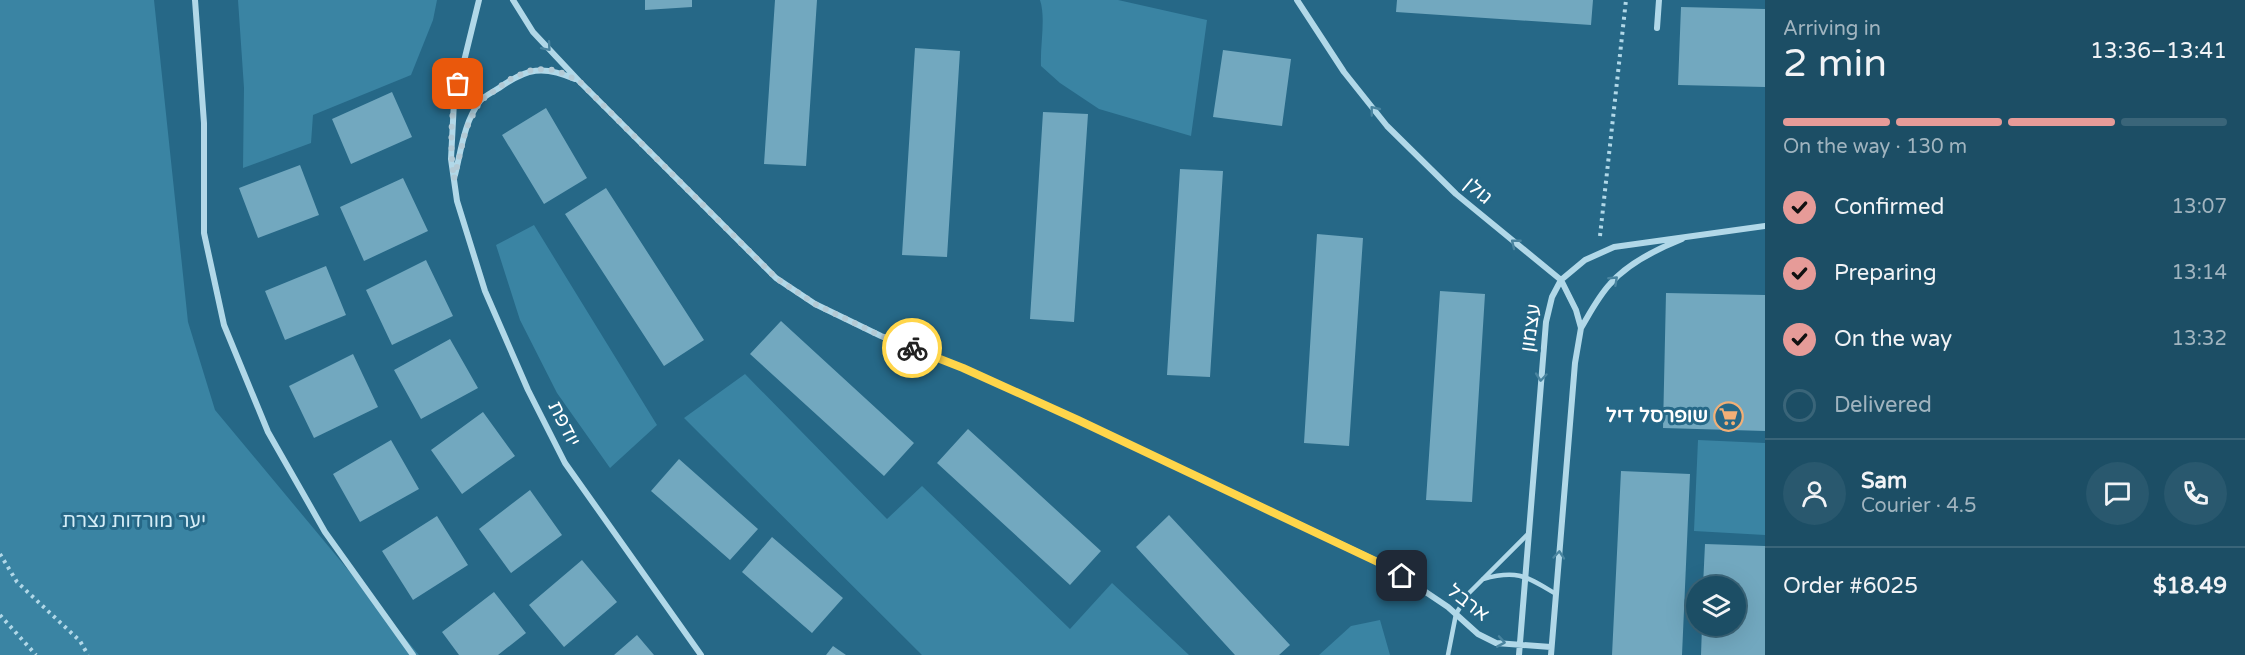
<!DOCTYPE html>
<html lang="en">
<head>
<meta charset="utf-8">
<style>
	:root { --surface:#1c4e65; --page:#29586e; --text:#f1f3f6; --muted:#a0b4bf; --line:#3a6579; --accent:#e69b98 }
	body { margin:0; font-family:"Varela Round","Noto Sans Hebrew",sans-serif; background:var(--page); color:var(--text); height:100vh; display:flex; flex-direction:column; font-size:22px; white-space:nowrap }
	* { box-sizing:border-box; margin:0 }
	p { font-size:20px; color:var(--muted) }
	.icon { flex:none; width:33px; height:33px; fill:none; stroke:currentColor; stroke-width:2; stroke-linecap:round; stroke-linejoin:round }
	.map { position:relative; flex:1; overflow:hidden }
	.panel { display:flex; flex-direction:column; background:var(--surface); width:480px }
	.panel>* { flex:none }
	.controls { position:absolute; left:1686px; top:576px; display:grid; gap:12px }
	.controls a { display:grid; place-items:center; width:60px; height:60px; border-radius:50%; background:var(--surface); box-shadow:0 6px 24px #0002,0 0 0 2px var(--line); font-size:30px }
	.pin { position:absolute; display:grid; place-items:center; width:51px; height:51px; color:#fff; margin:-26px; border-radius:12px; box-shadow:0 3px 9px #0006 }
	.courier { position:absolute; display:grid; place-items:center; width:60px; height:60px; margin:-30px; border:4px solid #ffd54a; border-radius:50%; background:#fff; color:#222; box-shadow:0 2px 8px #0007 }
	.head em { font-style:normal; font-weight:600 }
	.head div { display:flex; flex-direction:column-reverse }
	.head { display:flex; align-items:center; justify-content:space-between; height:102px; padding:0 18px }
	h1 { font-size:39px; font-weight:600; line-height:45px }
	.bar { display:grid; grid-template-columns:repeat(4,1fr); gap:9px 6px; align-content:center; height:72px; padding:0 18px }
	.bar i { height:8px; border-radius:4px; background:var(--line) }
	.bar .active { background:var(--accent) }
	.bar p { grid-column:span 4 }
	.line { display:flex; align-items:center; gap:15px; padding:0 18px; border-top:2px solid var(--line) }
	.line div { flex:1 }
	.round { display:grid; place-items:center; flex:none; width:63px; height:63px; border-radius:32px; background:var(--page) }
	ol { padding:0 18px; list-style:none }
	li { display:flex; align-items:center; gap:18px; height:66px }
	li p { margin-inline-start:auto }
	li .icon { padding:6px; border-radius:50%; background:var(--accent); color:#111; stroke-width:4 }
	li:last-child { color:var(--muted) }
	li i { width:33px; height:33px; border:3px solid var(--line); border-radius:50% }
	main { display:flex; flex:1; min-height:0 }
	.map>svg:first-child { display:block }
	.green { fill:#3a84a3 }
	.building { fill:#72a8bf }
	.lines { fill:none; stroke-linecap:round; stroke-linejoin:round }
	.path { stroke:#b1d8e8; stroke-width:4; stroke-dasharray:3 4.5; stroke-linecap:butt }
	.lane { stroke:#b1d8e8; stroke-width:4.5 }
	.street { stroke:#b1d8e8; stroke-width:6 }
	.oneway { stroke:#49849f }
	.done { stroke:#b3cad5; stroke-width:6; stroke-dasharray:0 10.8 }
	.route { stroke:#ffd54a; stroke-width:8 }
	.labels { text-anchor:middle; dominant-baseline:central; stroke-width:6; stroke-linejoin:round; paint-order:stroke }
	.street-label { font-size:20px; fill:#fff; stroke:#266887 }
	.poi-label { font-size:20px; font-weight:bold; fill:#fff; stroke:#266887; text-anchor:end }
	.park-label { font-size:20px; fill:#d5edf7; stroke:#266887 }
</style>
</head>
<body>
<main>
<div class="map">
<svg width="1765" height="655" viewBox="0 0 1765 655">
	<rect width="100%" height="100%" fill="#266887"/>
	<path class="green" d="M 0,0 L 154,0 L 188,322 L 215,410 L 419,655 L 0,655 Z
		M 238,0 L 437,0 L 433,20 L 411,75 L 313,115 L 311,143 L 243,168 L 244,88 Z
		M 1040,0 L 1118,0 L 1207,20 L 1191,136 L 1099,109 L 1060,83 L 1041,66 C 1040,45 1046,18 1040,0 Z
		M 534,225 L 657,425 L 610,468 L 557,393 L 520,320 L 496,245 Z
		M 745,374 L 887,519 L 922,486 L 1070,629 L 1112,583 L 1189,655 L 922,655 L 684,418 Z
		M 1698,440 L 1765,443 L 1765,535 L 1694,531 Z
		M 1380,620 L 1390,655 L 1319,655 L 1351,626 Z"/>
	<path class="building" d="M 645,0 L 692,0 L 692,7 L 645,10 Z
		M 775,0 L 817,0 L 806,166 L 764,164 Z
		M 1397,0 L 1593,0 L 1591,25 L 1396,12 Z
		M 1681,7 L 1765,9 L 1765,87 L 1678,85 Z
		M 915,48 L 960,51 L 947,257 L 902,255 Z
		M 1223,50 L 1291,59 L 1282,126 L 1213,117 Z
		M 392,92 L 412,137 L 351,164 L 332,119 Z
		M 546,108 L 587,178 L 544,204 L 502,135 Z
		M 1043,112 L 1088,114 L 1074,322 L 1030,319 Z
		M 300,165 L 319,215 L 258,238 L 239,188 Z
		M 1180,169 L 1223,171 L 1210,377 L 1167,375 Z
		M 403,178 L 428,231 L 364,261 L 340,207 Z
		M 606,188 L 704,340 L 664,366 L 565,214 Z
		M 1317,234 L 1363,238 L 1349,446 L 1304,443 Z
		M 426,260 L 453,316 L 392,345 L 366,290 Z
		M 326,266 L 346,315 L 285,340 L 265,291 Z
		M 1440,291 L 1485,294 L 1472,502 L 1426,500 Z
		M 1666,293 L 1765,295 L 1765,431 L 1663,428 Z
		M 781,321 L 914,443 L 884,476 L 750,354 Z
		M 450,339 L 478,388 L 421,419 L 394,370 Z
		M 353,354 L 378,407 L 314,438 L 289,386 Z
		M 483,412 L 515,456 L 462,494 L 431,450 Z
		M 968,429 L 1101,551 L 1070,585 L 937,463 Z
		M 391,440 L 419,489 L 360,522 L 333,474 Z
		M 679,459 L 758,529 L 730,560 L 651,491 Z
		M 1621,471 L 1690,474 L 1682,655 L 1612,655 Z
		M 530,490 L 562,535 L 511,573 L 479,529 Z
		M 1169,515 L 1290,645 L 1279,655 L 1235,655 L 1136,547 Z
		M 437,516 L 468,565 L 413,600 L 382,551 Z
		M 772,537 L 843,598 L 812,633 L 742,572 Z
		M 1705,544 L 1765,546 L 1765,655 L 1701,655 L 1702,626 L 1736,626 L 1736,586 L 1703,586 Z
		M 582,560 L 617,602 L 564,647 L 529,605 Z
		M 494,592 L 526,633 L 498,655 L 459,655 L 442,632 Z
		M 637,635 L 654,655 L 614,655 Z
		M 833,646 L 846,655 L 826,655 Z"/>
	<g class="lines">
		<path class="path" d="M 1600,236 L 1626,0
			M 0,554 L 17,582 L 80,641 L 88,655
			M 0,615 L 36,655"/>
		<path class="lane" d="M 1483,579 C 1518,569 1527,577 1556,594
			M 1448,655 L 1456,614 L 1468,594 L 1528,534"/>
		<path class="street" d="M 195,0 L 204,123 L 204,233 L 224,325 L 268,432 L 325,532 L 413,655
			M 479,0 L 454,102 L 451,159 L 457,201 L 485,291 L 528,390 L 565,463 L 701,655
			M 513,0 L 533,32 L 579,81 L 776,278 L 815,304 L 881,336 L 963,368 L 1078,420 L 1387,566 L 1448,607 L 1478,634 L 1496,643 L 1551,647
			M 1297,0 L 1344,72 L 1387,126 L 1456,194 L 1561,280 L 1576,310 L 1581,328 L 1575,363 L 1551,655
			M 1657,28 L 1659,0
			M 455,175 C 461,151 464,122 480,101 C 484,96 493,92 499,88 C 527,68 543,65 575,79
			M 1581,328 C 1590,313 1598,297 1610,284 C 1628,263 1657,249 1682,239
			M 1519,655 L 1546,322 L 1552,297 L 1561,280 L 1585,260 L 1614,247 L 1765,226"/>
	</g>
	<defs><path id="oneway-chevron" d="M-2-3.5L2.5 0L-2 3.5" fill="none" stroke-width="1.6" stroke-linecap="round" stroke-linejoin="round" transform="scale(1.5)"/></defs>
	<g class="oneway">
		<use href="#oneway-chevron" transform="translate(547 47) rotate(49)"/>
		<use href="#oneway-chevron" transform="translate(1374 110) rotate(-129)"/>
		<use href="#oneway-chevron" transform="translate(1515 243) rotate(-141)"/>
		<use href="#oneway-chevron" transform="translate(1614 280) rotate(-43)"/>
		<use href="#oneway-chevron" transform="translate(1541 377) rotate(95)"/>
		<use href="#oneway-chevron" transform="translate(1559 555) rotate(-85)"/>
		<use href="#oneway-chevron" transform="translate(1501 642) rotate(10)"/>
	</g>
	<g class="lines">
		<path class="done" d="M 458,84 C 450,114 450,148 454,179 L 466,129 L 480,101 L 512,78 L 534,69 L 556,70 L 579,81 L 776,278 L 815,304 L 881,336 L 912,348"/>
		<path class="route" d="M 912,348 L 963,368 L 1078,420 L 1386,566 L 1402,576"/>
	</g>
	<defs>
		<symbol id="supermarket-ring" viewBox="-11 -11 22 22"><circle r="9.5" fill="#266887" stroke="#f2af76" stroke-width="1.5"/><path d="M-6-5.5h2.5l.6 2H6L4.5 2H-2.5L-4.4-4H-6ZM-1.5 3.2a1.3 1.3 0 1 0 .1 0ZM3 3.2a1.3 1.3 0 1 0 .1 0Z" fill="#f2af76"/></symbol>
	</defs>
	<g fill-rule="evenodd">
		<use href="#supermarket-ring" x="1712" y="400" width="33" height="33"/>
	</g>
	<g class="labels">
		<g class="street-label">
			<text transform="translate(1478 191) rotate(40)">גולן</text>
			<text transform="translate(1531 328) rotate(-82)">עצמון</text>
			<text transform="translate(564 424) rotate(63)">יודפת</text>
			<text transform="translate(1468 603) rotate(38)">ארבל</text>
		</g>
		<g class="poi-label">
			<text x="1708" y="416">שופרסל דיל</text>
		</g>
		<g class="park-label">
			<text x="134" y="521">יער מורדות נצרת</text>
		</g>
	</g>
</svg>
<div class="controls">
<a><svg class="icon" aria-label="layers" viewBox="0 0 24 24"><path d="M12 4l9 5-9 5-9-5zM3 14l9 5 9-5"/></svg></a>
</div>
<div class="pin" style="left:458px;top:84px;background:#ea580c"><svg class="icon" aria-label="bag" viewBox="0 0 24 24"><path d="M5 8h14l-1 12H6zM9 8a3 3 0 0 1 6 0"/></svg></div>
<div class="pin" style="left:1402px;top:576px;background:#1f2937"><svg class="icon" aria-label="home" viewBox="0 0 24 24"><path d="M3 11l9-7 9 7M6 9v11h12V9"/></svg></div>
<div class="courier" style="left:912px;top:348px"><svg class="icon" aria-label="bike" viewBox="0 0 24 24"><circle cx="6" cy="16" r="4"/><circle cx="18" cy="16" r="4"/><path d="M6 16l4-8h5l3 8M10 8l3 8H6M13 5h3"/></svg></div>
</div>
<section class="panel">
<div class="head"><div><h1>2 min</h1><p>Arriving in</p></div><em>13:36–13:41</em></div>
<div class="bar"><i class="active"></i><i class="active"></i><i class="active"></i><i></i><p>On the way · 130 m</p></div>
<ol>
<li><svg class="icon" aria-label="check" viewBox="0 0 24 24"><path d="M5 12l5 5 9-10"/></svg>Confirmed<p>13:07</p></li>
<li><svg class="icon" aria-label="check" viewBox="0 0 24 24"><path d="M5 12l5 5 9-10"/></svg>Preparing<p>13:14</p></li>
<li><svg class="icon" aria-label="check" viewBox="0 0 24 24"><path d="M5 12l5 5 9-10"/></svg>On the way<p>13:32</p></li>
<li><i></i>Delivered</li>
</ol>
<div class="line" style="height:108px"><a class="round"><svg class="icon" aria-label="person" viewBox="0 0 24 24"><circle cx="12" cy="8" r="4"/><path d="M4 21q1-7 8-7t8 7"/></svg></a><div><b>Sam</b><p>Courier · 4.5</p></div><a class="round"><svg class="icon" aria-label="chat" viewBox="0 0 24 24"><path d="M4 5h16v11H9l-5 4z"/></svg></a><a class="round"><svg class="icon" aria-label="phone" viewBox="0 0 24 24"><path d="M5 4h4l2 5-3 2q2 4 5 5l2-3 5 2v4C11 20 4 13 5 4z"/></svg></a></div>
<div class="line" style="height:78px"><div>Order #6025</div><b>$18.49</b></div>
</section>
</main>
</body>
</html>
